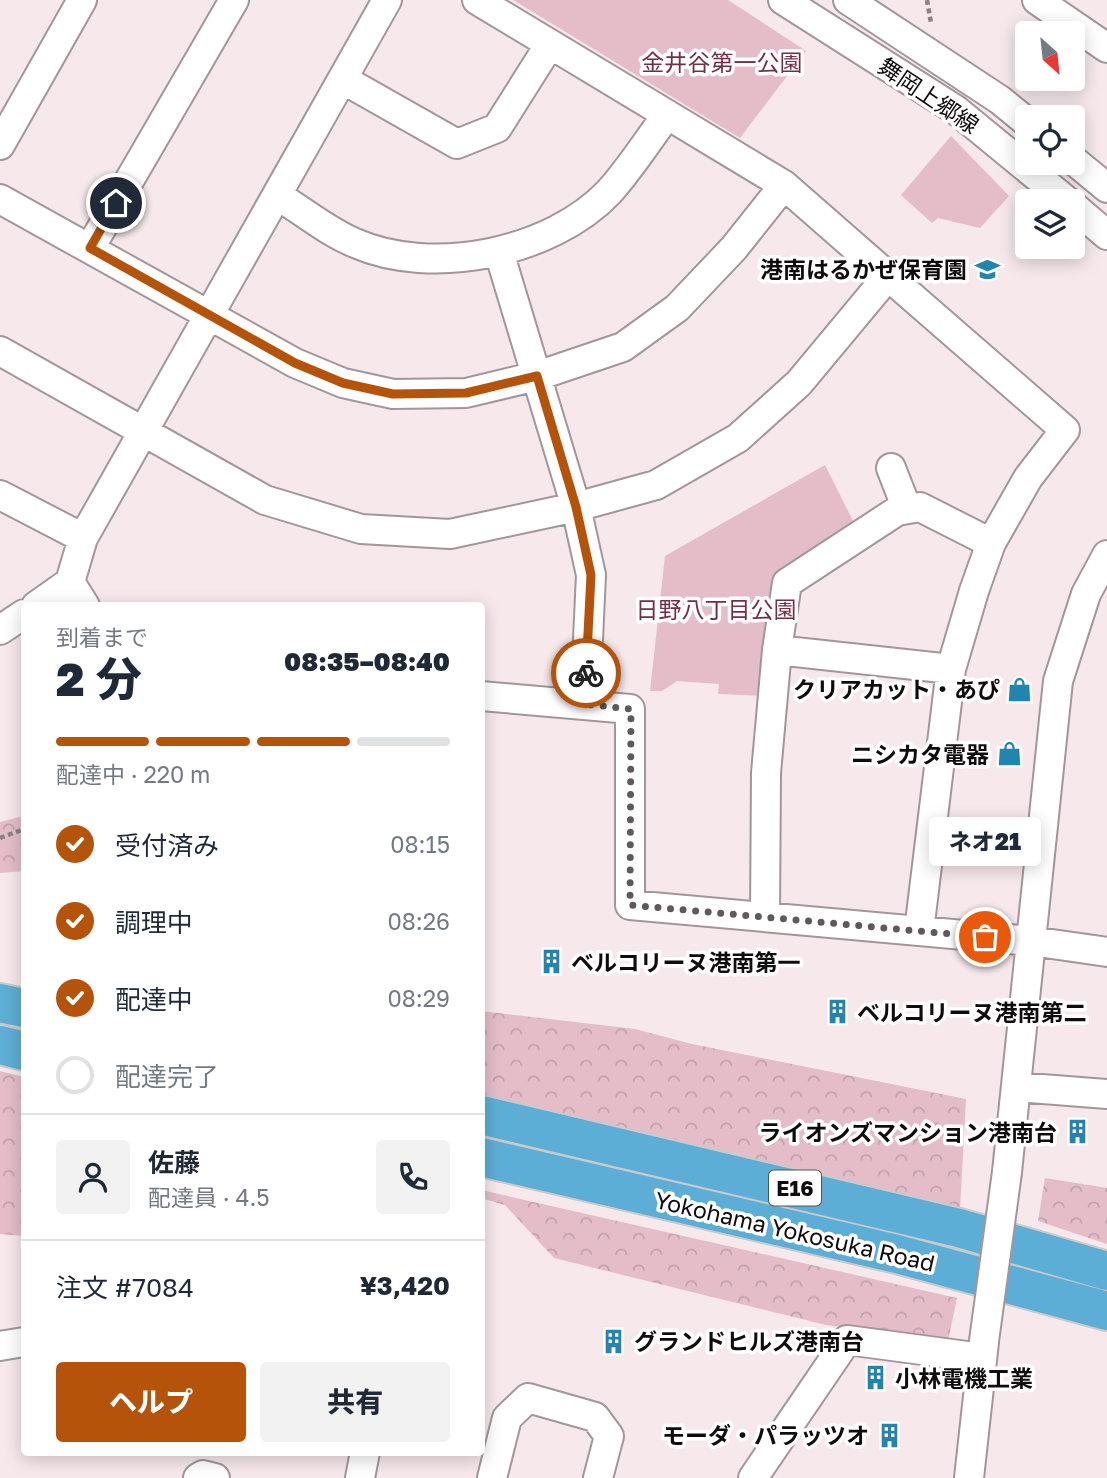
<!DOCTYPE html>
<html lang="ja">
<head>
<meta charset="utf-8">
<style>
	:root { --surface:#fff; --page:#f2f2f3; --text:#1f2937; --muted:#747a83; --line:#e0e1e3; --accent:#b45309 }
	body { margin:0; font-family:"Golos Text","Noto Sans JP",sans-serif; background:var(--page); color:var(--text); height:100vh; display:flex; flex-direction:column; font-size:26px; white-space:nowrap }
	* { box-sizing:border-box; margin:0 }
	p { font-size:23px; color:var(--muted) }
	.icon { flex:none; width:38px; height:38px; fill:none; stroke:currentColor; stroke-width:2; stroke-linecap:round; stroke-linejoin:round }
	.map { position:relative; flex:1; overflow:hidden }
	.side { position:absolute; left:21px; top:602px; width:464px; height:854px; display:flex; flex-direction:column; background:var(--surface); border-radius:7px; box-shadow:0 4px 18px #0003 }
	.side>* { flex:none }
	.needle { width:46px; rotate:153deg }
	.controls { position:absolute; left:1015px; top:21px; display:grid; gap:14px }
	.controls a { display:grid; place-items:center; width:70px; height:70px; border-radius:7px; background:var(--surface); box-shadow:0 4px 18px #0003; font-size:35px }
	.pin { position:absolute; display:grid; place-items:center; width:60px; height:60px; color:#fff; margin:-30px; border:4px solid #fff; border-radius:50%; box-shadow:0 2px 7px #0007 }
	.courier { position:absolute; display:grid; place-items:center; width:70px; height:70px; margin:-35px; border:5px solid #b45309; border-radius:50%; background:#fff; color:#222; box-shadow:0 2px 9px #0007 }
	.bubble { position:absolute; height:49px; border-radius:7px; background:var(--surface); box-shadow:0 4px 18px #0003; font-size:23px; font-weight:800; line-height:49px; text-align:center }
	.headline em { font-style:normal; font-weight:800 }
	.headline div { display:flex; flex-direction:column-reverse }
	.headline { display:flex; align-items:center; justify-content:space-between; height:119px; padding:0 35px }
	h1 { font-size:46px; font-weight:800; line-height:52px }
	.bar { display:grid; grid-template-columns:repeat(4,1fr); gap:10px 7px; align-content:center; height:84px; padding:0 35px }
	.bar i { height:9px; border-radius:5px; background:var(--line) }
	.bar .on { background:var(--accent) }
	.bar p { grid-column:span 4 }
	.line { display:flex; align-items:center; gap:18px; padding:0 35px; border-top:2px solid var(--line) }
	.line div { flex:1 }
	.round { display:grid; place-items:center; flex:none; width:74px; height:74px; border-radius:7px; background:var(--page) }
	ol { padding:0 35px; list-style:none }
	li { display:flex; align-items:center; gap:21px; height:77px }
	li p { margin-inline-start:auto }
	li .icon { padding:7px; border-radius:50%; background:var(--accent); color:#fff; stroke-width:4 }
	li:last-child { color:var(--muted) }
	li i { width:38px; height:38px; border:4px solid var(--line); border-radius:50% }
	.action { display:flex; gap:14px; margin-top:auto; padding:14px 35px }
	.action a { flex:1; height:80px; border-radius:7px; background:var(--accent); color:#fff; font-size:28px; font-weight:800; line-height:80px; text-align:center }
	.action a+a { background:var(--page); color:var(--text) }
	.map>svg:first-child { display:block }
	.forest { fill:url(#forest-crowns) }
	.park { fill:#e4bdc8 }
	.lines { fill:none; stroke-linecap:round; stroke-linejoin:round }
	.minor-casing { stroke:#a3969a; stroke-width:32 }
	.highway-casing { stroke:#cacaca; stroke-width:42 }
	.path { stroke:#8d8385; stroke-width:4.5; stroke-dasharray:5 3.5; stroke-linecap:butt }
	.minor { stroke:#fff; stroke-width:28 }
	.highway { stroke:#5daed6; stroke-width:38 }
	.minor-bridge-casing { stroke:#a3969a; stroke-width:32; stroke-linecap:butt }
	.minor-bridge { stroke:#fff; stroke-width:28 }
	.done { stroke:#60595b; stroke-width:7; stroke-dasharray:0 12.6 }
	.route { stroke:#b45309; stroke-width:9 }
	.labels { text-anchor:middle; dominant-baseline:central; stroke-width:7; stroke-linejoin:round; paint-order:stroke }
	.shield { fill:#fff; stroke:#585556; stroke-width:2 }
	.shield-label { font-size:21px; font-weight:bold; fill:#100c0d }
	.park-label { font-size:23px; fill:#732e47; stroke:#fff }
	.street-label { font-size:23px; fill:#100c0d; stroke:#fff }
	.poi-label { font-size:23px; font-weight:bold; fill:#100c0d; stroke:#fff; text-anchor:end }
</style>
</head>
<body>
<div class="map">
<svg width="1107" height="1478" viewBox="0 0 1107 1478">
	<defs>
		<pattern id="forest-crowns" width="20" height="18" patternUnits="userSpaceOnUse" patternTransform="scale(1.75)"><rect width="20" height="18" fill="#e4bdc8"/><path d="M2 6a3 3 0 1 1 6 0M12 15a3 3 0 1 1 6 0" fill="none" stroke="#c3a1ab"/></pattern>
	</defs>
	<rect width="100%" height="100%" fill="#f6e8eb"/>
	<path class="forest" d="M 24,816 L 24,871 L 0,873 L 0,822 Z
		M 481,1011 L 635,1029 L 692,1044 L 966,1099 L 959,1228 L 481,1110 Z
		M 0,1071 L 24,1077 L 24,1236 L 0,1234 Z
		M 1045,1178 L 1107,1188 L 1107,1244 L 1038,1221 Z
		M 481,1190 L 957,1298 L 948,1341 L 826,1325 L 554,1258 L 505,1205 L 481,1198 Z"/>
	<path class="park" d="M 513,0 L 728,0 L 806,51 L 740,138 Z
		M 951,136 L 1009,196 L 980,228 L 938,218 L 932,223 L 901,195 Z
		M 825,465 L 856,527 L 787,568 L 764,696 L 718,694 L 719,684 L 677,681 L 662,691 L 650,691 L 665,556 Z"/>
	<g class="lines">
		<defs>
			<path id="minor" d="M 477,0 L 784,185 L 888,276
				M 783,0 L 956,110 L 1067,201
				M 848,0 L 1000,100 L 1027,122
				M 1037,0 L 1107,48
				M 344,80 L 457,144 L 497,128 L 550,44
				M 0,145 L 82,0
				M 1073,160 L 1107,188
				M 278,196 C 303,211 328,232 355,243 C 432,277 551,253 609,192 C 630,169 648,140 667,115
				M 0,199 L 295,363 L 343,383 L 393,394 L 466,393 L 537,376 L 623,347 L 677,308 L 734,248 L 784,185
				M 1073,206 L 1107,235
				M 90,248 L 234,0
				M 499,252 L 576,507 L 591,575 L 585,704
				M 0,351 L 265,500 L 361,529 L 450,534 L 576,507 L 656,485 L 738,438 L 799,383 L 888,276 L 1065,430 L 1028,478 L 991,543 L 974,591 L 951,669 L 919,931
				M 891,468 L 907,509
				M 0,495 L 83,538
				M 36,606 L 70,582
				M 85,606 L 70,582 L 83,538 L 387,0
				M 0,630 L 24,614
				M 777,650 L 951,669
				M 481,696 L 630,709 L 630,905 L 1031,941 L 1107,952
				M 765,915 L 766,773 L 777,650 L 787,583 L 897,511 L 920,507 L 991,543
				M 1016,1087 L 1107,1094
				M 1007,1172 L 1058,681 L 1086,594 L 1107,555
				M 0,1346 L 24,1342
				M 198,1478 L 203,1475 L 215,1478
				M 360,1478 L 365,1452
				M 492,1478 L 507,1418 L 528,1398 L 595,1417 L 609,1436 L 598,1478
				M 753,1478 L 847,1340 L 982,1358
				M 969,1478 L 984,1342"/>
			<path id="highway" d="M 0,1003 L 24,1008
				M 0,1045 L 24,1051
				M 481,1115 L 959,1228 L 1107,1271
				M 481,1157 L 897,1254 L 1107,1311"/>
		</defs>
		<use href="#minor" class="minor-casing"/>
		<use href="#highway" class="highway-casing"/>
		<path class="path" d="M 927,0 L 931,23
			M 1073,129 L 1081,134
			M 0,838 L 24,829"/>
		<use href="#minor" class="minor"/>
		<use href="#highway" class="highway"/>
		<defs>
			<path id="minor-bridge" d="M 984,1341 L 1007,1172"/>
		</defs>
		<use href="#minor-bridge" class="minor-bridge-casing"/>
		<use href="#minor-bridge" class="minor-bridge"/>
	</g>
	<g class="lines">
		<path class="done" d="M 586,673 L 584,704 L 631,709 L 630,905 L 985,937"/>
		<path class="route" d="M 116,203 L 90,248 L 295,363 L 343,383 L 393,394 L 466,393 L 537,376 L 576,507 L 591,575 L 586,673"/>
	</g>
	<defs>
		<symbol id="school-bare" viewBox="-9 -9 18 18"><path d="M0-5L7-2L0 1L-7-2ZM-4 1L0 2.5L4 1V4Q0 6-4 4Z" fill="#2185af" stroke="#fff" stroke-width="2.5" paint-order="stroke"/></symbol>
		<symbol id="shop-bare" viewBox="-9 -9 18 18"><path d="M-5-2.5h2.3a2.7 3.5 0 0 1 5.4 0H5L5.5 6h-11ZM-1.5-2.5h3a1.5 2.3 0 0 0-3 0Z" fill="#2185af" stroke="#fff" stroke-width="2.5" paint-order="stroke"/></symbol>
		<symbol id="building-bare" viewBox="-9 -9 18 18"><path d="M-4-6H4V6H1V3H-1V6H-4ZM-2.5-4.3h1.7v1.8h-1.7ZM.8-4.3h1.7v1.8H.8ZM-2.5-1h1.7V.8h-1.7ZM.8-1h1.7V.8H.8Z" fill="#2185af" stroke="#fff" stroke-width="2.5" paint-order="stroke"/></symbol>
	</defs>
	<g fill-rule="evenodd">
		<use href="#school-bare" x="970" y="252" width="35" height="35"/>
		<use href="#shop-bare" x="1002" y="672" width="35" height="35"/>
		<use href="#shop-bare" x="992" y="736" width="35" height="35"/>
		<use href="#building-bare" x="534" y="944" width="35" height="35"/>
		<use href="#building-bare" x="820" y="994" width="35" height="35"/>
		<use href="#building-bare" x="1060" y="1114" width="35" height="35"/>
		<use href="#building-bare" x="596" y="1324" width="35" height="35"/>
		<use href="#building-bare" x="858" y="1360" width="35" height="35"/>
		<use href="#building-bare" x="872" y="1418" width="35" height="35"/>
	</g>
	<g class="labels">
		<rect class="shield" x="769" y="1170.5" width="52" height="35" rx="5"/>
		<g class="shield-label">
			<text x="795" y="1188">E16</text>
		</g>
		<g class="park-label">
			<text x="722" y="62">金井谷第一公園</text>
			<text x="716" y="609">日野八丁目公園</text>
		</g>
		<g class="street-label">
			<text transform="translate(929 95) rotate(34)">舞岡上郷線</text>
			<text transform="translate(795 1231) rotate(13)">Yokohama Yokosuka Road</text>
		</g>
		<g class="poi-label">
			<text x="967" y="269">港南はるかぜ保育園</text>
			<text x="1000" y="689">クリアカット・あぴ</text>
			<text x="989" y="754">ニシカタ電器</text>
			<text x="571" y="962" text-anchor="start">ベルコリーヌ港南第一</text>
			<text x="857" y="1012" text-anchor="start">ベルコリーヌ港南第二</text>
			<text x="1057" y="1132">ライオンズマンション港南台</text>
			<text x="634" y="1341" text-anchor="start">グランドヒルズ港南台</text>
			<text x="895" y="1378" text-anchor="start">小林電機工業</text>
			<text x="869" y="1435">モーダ・パラッツオ</text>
		</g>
	</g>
</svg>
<div class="controls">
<a><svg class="needle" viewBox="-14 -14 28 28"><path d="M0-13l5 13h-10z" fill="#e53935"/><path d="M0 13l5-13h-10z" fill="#747a83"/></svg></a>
<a><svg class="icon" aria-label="locate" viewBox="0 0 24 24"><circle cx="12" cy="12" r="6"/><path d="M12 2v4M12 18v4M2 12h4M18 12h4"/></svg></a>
<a><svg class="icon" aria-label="layers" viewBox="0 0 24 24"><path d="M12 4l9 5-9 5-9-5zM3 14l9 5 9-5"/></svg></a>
</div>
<div class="pin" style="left:985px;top:937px;background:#ea580c"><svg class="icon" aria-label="bag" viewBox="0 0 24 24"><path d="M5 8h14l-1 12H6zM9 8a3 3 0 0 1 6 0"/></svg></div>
<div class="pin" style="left:116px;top:203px;background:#1f2937"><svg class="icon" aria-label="home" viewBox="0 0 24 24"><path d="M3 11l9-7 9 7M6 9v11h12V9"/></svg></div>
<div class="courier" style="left:586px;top:673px"><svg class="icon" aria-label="bike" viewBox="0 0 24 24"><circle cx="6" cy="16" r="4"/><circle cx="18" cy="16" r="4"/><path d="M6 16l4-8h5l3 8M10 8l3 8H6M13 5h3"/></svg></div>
<div class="bubble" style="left:929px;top:817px;width:112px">ネオ21</div>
<section class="side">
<div class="headline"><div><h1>2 分</h1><p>到着まで</p></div><em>08:35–08:40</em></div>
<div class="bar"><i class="on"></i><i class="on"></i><i class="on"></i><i></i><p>配達中 · 220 m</p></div>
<ol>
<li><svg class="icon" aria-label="check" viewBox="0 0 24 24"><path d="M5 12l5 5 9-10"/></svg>受付済み<p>08:15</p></li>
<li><svg class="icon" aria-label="check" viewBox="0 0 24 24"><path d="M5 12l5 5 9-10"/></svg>調理中<p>08:26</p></li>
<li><svg class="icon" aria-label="check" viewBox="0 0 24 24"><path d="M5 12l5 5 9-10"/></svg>配達中<p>08:29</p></li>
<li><i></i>配達完了</li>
</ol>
<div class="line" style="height:126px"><a class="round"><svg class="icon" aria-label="person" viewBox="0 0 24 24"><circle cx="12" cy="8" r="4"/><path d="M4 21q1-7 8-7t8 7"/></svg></a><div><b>佐藤</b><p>配達員 · 4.5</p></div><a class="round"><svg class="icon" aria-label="phone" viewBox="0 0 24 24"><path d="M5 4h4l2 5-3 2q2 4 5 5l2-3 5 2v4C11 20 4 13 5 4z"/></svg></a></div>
<div class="line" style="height:91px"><div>注文 #7084</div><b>¥3,420</b></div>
<div class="action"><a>ヘルプ</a><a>共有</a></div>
</section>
</div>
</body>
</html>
